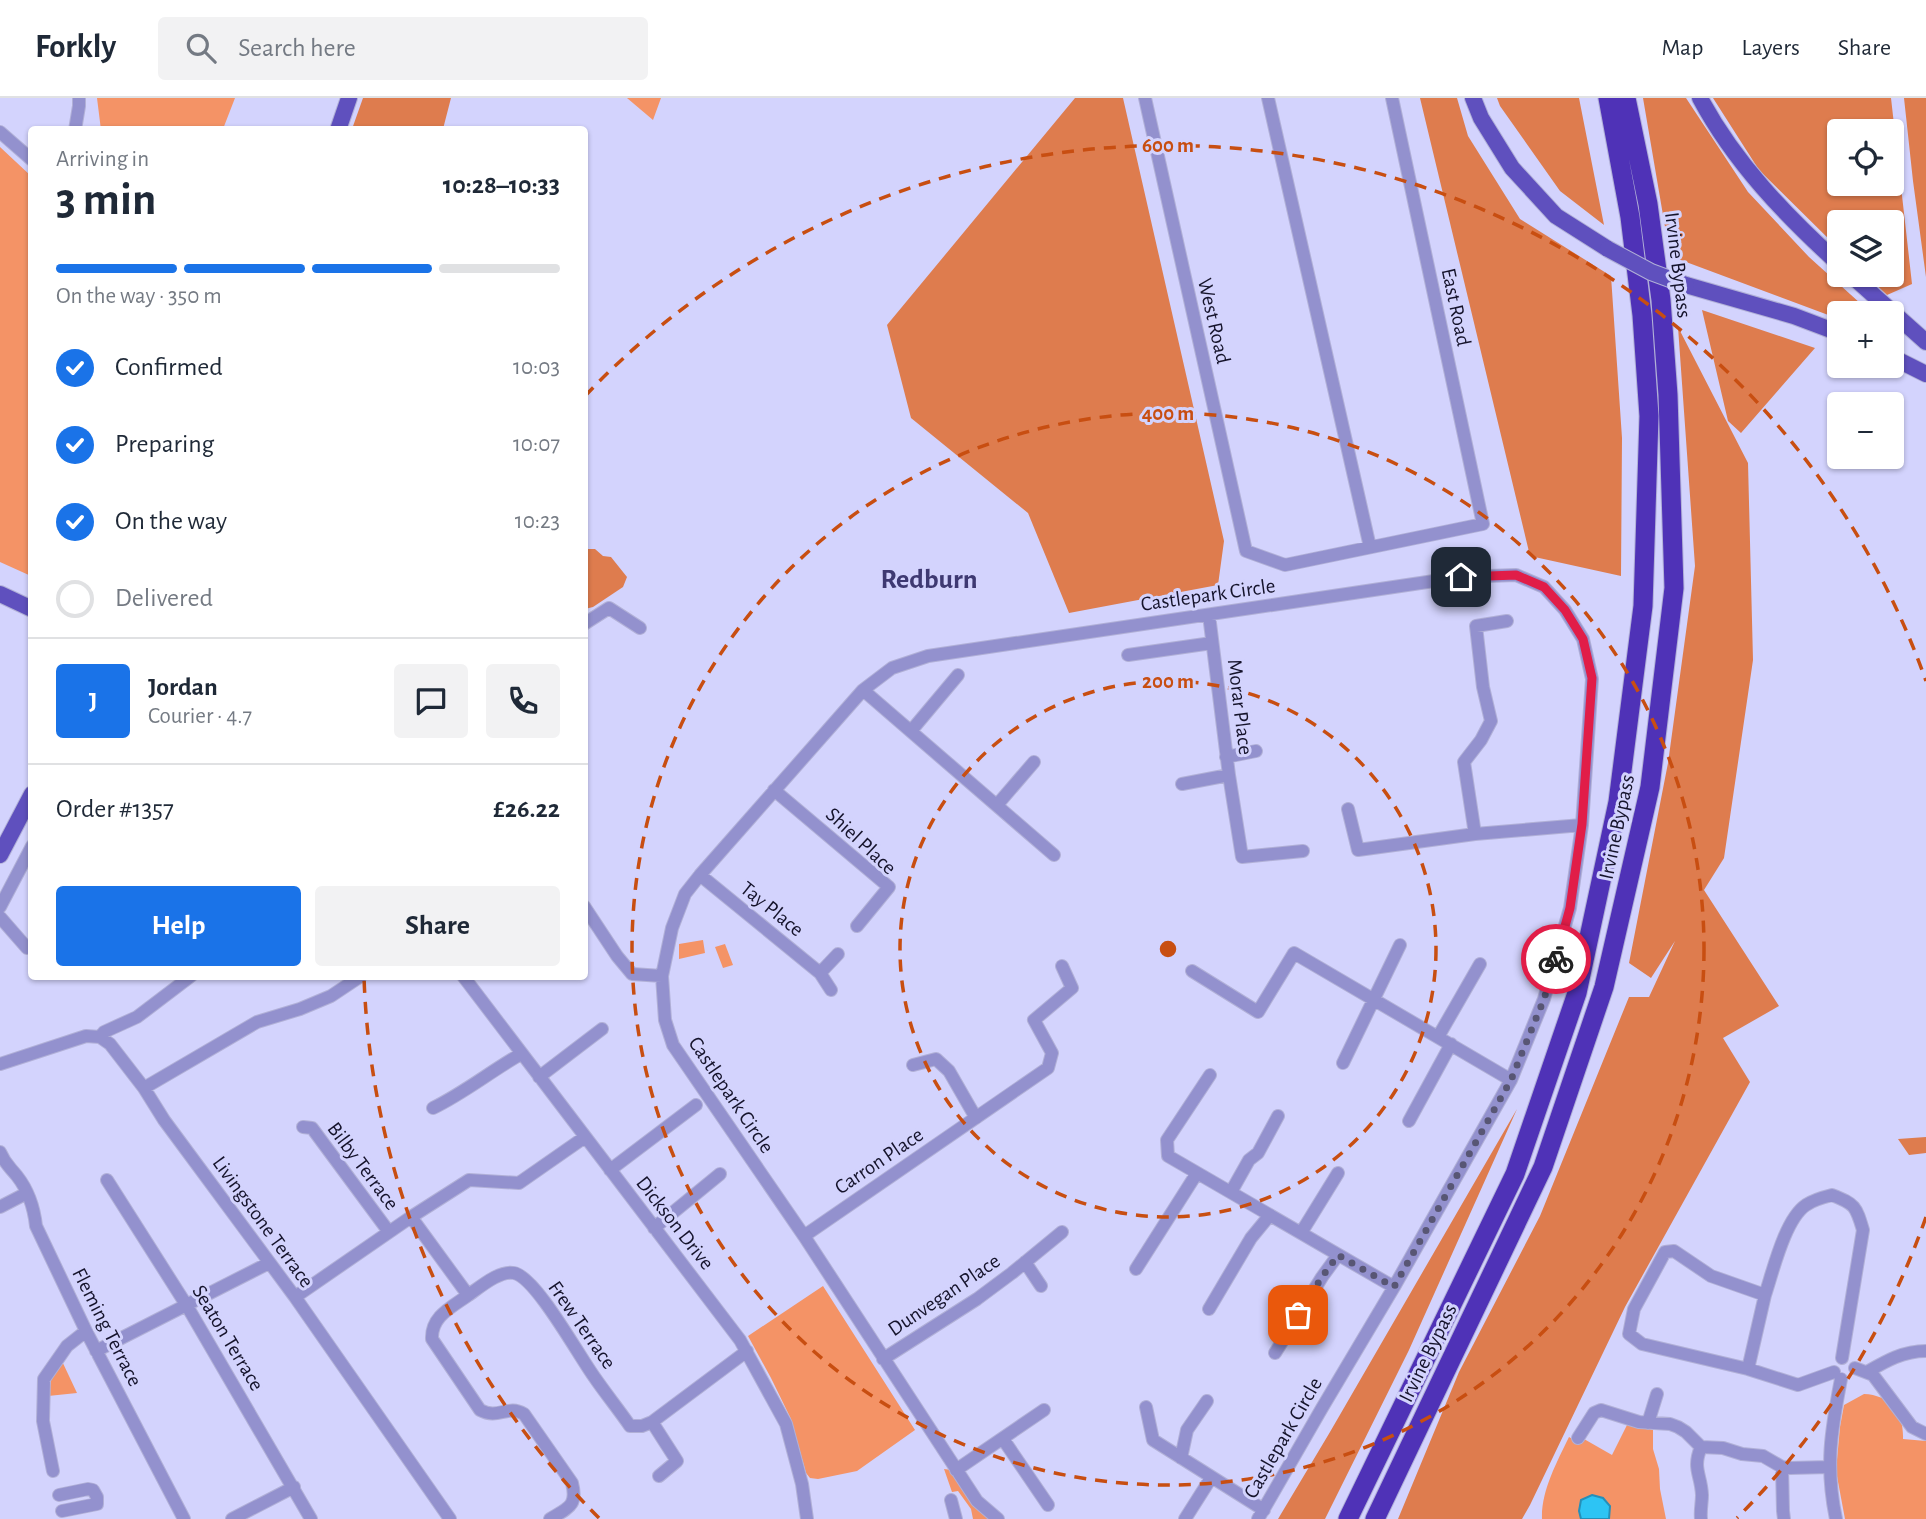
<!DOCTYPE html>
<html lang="en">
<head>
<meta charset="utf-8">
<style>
	:root { --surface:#fff; --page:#f2f2f3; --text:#1f2937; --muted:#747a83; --line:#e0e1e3; --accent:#1a73e8 }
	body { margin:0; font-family:"Alegreya Sans",sans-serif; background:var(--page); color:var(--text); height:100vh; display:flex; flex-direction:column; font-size:26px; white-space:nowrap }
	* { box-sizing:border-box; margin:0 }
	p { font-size:23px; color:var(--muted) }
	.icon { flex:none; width:38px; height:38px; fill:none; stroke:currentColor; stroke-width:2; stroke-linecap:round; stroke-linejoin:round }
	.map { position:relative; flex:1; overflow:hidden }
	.drawer { position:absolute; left:28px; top:28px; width:560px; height:854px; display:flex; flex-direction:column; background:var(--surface); border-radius:7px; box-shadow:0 2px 5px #0004 }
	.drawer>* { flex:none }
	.buttons { position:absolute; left:1827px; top:21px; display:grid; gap:14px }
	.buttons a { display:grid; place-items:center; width:77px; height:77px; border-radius:7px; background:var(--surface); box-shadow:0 2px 5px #0004; font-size:35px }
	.pin { position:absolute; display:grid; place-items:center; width:60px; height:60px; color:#fff; margin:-30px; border-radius:14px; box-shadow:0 4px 10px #0006 }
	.courier { position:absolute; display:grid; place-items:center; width:70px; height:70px; margin:-35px; border:5px solid #e11d48; border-radius:50%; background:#fff; color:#222; box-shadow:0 2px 9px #0007 }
	.summary em { font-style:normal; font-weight:700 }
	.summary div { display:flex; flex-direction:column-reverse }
	.summary { display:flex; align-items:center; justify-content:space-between; height:119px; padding:0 28px }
	h1 { font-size:46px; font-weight:700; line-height:52px }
	.bar { display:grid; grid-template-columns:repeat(4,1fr); gap:10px 7px; align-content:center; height:84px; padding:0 28px }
	.bar i { height:9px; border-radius:5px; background:var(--line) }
	.bar .selected { background:var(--accent) }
	.bar p { grid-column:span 4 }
	.line { display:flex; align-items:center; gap:18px; padding:0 28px; border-top:2px solid var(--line) }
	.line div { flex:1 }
	.round { display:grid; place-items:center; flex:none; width:74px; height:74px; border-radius:7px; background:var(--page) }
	ol { padding:0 28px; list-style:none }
	li { display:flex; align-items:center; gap:21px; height:77px }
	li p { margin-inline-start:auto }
	li .icon { padding:7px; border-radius:50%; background:var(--accent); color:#fff; stroke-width:4 }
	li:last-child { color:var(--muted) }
	li i { width:38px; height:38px; border:4px solid var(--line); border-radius:50% }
	.primary-button { display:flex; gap:14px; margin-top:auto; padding:14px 28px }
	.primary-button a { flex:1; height:80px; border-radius:7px; background:var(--accent); color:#fff; font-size:28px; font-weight:700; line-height:80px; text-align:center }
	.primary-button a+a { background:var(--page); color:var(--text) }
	header { display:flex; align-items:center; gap:42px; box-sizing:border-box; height:98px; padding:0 35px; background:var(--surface); border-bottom:2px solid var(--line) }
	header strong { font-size:33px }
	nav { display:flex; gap:38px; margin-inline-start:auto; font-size:24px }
	.search { width:490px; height:63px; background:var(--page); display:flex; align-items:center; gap:18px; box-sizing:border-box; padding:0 24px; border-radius:7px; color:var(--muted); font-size:26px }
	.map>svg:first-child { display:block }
	.green { fill:#f49366 }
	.forest { fill:#de7c4e; fill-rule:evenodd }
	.water { fill:#2dc4f4; stroke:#268fb8; stroke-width:2 }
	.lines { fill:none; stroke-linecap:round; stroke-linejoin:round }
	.minor-casing { stroke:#b1b0d7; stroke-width:14 }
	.major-casing { stroke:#b1b0d7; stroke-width:18 }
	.highway-casing { stroke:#b1b0d7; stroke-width:21 }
	.minor { stroke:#9391ce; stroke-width:12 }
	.major { stroke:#5f50be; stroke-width:16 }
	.highway { stroke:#4f32b7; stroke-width:19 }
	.major-bridge-casing { stroke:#b1b0d7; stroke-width:18; stroke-linecap:butt }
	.major-bridge { stroke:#5f50be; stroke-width:16 }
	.done { stroke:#585674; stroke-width:7; stroke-dasharray:0 12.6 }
	.route { stroke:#e11d48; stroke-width:9 }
	.ring { fill:none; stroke:#c84e11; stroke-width:3.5; stroke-dasharray:12 9 }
	.labels { text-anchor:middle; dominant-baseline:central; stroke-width:6; stroke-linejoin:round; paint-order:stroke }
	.street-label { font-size:21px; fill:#15132b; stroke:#d3d3fd }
	.district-label { font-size:28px; font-weight:bold; fill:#3e3972; stroke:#d3d3fd }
	.centre { fill:#c84e11; stroke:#d3d3fd; stroke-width:3.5 }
	.ring-label { font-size:21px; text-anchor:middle; font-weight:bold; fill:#c84e11; stroke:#d3d3fd; stroke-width:6; stroke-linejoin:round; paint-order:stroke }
</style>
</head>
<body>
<header>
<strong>Forkly</strong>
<div class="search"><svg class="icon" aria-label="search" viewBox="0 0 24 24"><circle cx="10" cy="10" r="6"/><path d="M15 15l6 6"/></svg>Search here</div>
<nav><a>Map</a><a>Layers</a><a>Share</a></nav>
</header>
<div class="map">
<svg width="1926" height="1421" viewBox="0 0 1926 1421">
	<rect width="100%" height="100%" fill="#d3d3fd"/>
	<path class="green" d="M 97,0 L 235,0 L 223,31 L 101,32 Z
		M 627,0 L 661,0 L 653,22 Z
		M 0,49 L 31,78 L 31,478 L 0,464 Z
		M 703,842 L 705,855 L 679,861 L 679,846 Z
		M 725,846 L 733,867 L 723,870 L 715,849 Z
		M 823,1188 L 915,1332 L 857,1373 L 818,1381 L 810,1380 L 806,1375 L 791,1321 L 771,1280 L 748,1238 Z
		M 61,1261 L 77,1295 L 48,1298 L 51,1282 Z
		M 1864,1296 C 1890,1297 1904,1315 1903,1341 L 1926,1343 L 1926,1421 L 1845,1421 L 1836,1373 L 1840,1329 L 1844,1307 Z
		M 1628,1325 L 1653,1332 L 1653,1351 L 1659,1371 L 1660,1391 L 1666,1421 L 1542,1421 C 1541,1393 1557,1364 1569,1339 L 1578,1344 L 1584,1341 L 1612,1357 Z
		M 944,1371 L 952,1372 L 990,1421 L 973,1421 L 971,1411 L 958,1393 L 952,1394 Z"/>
	<path class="forest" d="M 363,0 L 451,0 L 443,31 L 352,31 Z
		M 1075,0 L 1123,0 L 1224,443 L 1218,487 L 1069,515 L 1028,415 L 911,320 L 887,227 Z
		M 1420,0 L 1457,0 L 1468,38 L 1520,121 L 1611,178 L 1622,340 L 1621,478 L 1530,458 Z
		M 1497,0 L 1579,0 L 1604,127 L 1560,93 L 1500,8 Z
		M 1643,0 L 1686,0 L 1748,94 L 1809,159 L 1871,215 L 1839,215 L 1839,221 L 1670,158 Z
		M 1713,0 L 1891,0 L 1912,186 L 1887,197 L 1866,177 L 1892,177 L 1892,124 L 1839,124 L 1839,151 L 1759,72 ZM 1839,33 L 1892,33 L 1892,86 L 1839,86 Z
		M 1904,0 L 1926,0 L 1926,179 L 1913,83 Z
		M 1702,212 L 1815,250 L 1741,335 L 1728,323 Z
		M 1678,229 L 1748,365 L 1753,562 L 1724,760 L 1704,792 L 1779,908 L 1723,940 L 1750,984 L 1625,1209 L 1530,1407 L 1522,1421 L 1398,1421 L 1459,1274 L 1540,1118 L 1629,899 L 1649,899 L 1675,843 L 1651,880 L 1629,865 L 1668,665 L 1695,468 Z
		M 586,451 L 595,451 L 603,458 L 611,459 L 627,479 L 623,489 L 593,509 L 585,511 L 584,454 Z
		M 1517,1011 L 1409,1252 L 1325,1421 L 1278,1421 L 1330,1334 Z
		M 1926,1039 L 1926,1055 L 1909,1057 L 1898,1041 Z"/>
	<path class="water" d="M 1592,1397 L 1603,1400 L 1610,1408 L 1609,1421 L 1581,1421 L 1579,1413 L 1581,1402 Z"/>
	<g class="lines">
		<defs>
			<path id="minor" d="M 1145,0 L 1246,453 L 1285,467 L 1483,426 L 1392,0
				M 1268,0 L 1370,449
				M 75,32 L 79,8 L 79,0
				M 0,34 L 32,62
				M 1209,517 L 1229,677 L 1242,759 L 1303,753
				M 584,526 L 609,510 L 640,530
				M 1128,557 L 1212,545
				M 863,592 L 1054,757
				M 911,633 L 958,577
				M 1226,659 L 1256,653
				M 1182,686 L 1229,677
				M 774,692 L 889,789 L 857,828
				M 997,707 L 1034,664
				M 1348,711 L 1358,752 L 1475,736 L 1582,727
				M 1475,736 L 1464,664 L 1481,642 L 1491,623 L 1483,589 L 1476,528 L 1507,523
				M 700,777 L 820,875 L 831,892
				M 584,808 L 617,858 L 632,876 L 662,878
				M 0,809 L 32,748
				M 0,819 L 27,850
				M 1192,873 L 1258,914 L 1294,855 L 1511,982
				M 820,875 L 838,856
				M 463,878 L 740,1242 L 786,1326 L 802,1386 L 807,1421
				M 100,939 L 104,934 L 137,919 L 191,878
				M 1438,939 L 1480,866
				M 1343,965 L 1400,847
				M 0,966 L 86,938 L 100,939 L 110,946 L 144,990 L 164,1022 L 295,1199 L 450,1421
				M 913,967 L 936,961 L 949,973 L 976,1020
				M 1210,977 L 1167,1042 L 1168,1058 L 1394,1189
				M 539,979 L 602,931
				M 144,990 L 257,924 L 300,911 L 331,898 L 361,878
				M 433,1010 C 464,995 491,973 521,956
				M 1409,1023 L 1451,946
				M 303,1029 L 312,1030 L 389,1134
				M 0,1054 C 5,1066 9,1068 17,1078 C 28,1092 34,1110 36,1128 L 86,1233 L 184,1421
				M 610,1072 L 696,1007
				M 107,1082 L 187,1208 L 311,1421
				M 1231,1094 L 1249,1062 L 1258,1055 L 1278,1018
				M 0,1109 L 27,1095
				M 411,1119 L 468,1197
				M 654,1130 L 720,1076
				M 1301,1135 L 1338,1075
				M 804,1138 L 1048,970 L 1052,955 L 1034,922 L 1072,890 L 1062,868
				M 1025,1164 L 1041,1188
				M 1136,1171 L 1197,1075
				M 1765,1197 C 1773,1173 1785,1121 1806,1107 C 1813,1102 1824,1099 1832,1097 C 1855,1106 1856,1108 1863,1132 L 1842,1260
				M 295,1199 L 411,1119 L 469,1082 L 519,1085 L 585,1039
				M 1209,1211 L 1251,1140 L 1270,1117
				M 96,1253 L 269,1165
				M 1275,1255 L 1322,1179 L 1338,1157
				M 883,1261 L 977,1201 L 1012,1175 L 1062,1134
				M 1855,1270 L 1873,1277 L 1912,1329 L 1926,1336
				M 1748,1271 L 1765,1197 L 1711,1178 L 1674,1153 L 1665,1154 L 1634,1211 L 1629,1236 L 1642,1246 L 1748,1271 L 1798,1287 L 1834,1274
				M 1867,1274 C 1886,1263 1903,1253 1926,1253
				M 1146,1309 L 1153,1342 L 1264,1412
				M 652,1324 L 677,1363 L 659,1378
				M 1648,1325 L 1657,1296
				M 1578,1340 L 1594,1315 L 1601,1312 L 1639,1324 L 1670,1326 L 1678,1329 L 1686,1334 L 1701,1349 L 1723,1350 L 1742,1356 L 1763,1358 L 1782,1369 L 1790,1370 L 1829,1369
				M 1003,1341 L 1048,1407
				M 1181,1360 L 1187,1332 L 1207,1303
				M 1782,1369 L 1783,1413 L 1784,1421
				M 956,1372 L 1044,1312
				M 53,1373 L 43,1323 L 44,1281 L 67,1248 L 86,1233
				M 59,1397 L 88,1391 L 93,1392 L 97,1399 L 97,1406 L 62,1413
				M 951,1402 L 956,1421
				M 232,1421 L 294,1389
				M 550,1421 C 568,1410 578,1408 572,1385 L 524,1316 C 507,1306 499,1322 480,1312 L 432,1241 C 431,1219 450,1210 467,1198 C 479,1190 499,1172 514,1175 C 536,1179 580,1260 595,1280 C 606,1296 619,1312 630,1328 L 642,1328 L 652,1324 L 747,1253
				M 998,1421 L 977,1403 L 804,1138 L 673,947 L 665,922 L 662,878 L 672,830 L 685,796 L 700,777 L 863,592 L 892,570 L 928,558 L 1461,479 L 1516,477 L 1544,489 L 1565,512 L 1583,541 L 1592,581 L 1582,727 L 1570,810 L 1544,901 L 1511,982 L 1394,1189 L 1322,1310 L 1258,1421
				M 1185,1421 L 1211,1380
				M 1701,1421 C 1700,1413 1702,1405 1702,1397 C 1701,1376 1692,1371 1701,1349
				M 1836,1421 C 1825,1368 1831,1333 1841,1281"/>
			<path id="major" d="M 1473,0 L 1481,20 L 1512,70 L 1556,118 L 1608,151
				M 1700,0 C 1734,64 1786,118 1839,166
				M 338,32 L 349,0
				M 1851,177 L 1926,244
				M 1686,187 L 1794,218 L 1839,235
				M 1892,259 L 1926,276
				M 0,496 L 32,511
				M 0,757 L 32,696"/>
			<path id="highway" d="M 1348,1421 L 1515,1076 L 1577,895 L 1618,704 L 1643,508 L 1649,318 L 1642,217 L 1630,119 L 1608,0
				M 1375,1421 L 1543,1069 L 1604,889 L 1650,689 L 1674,490 L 1668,297 L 1661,202 L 1648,106 L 1626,0"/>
		</defs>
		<use href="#minor" class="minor-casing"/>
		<use href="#major" class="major-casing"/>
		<use href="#highway" class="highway-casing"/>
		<use href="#minor" class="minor"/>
		<use href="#major" class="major"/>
		<use href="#highway" class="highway"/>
		<defs>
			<path id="major-bridge" d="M 1608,151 L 1651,174 L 1686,187"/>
		</defs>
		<use href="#major-bridge" class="major-bridge-casing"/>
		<use href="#major-bridge" class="major-bridge"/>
	</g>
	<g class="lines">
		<path class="done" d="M 1298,1217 L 1322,1179 L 1338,1157 L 1394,1189 L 1511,982 L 1544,901 L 1556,861"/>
		<path class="route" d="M 1461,479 L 1516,477 L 1544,489 L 1565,512 L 1583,541 L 1592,580 L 1582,726 L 1570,810 L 1556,861"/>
	</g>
	<g class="ring">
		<circle cx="1168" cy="851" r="268"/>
		<circle cx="1168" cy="851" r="536"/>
		<path d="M1926 1119A804 804 0 0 1 1737 1420M599 1420A804 804 0 0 1 364 879M585 298A804 804 0 0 1 1926 583"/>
	</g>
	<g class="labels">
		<g class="street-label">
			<text transform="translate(1678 167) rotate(83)">Irvine Bypass</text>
			<text transform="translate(1456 209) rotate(78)">East Road</text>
			<text transform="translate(1214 223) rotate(77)">West Road</text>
			<text transform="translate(1208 497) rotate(-8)">Castlepark Circle</text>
			<text transform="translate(1240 609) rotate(83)">Morar Place</text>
			<text transform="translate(1617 729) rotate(-78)">Irvine Bypass</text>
			<text transform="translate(861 743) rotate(43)">Shiel Place</text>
			<text transform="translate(772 811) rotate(39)">Tay Place</text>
			<text transform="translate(731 997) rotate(56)">Castlepark Circle</text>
			<text transform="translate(879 1063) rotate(-34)">Carron Place</text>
			<text transform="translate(363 1068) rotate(53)">Bilby Terrace</text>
			<text transform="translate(263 1124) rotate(54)">Livingstone Terrace</text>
			<text transform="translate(675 1125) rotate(52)">Dickson Drive</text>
			<text transform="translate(944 1197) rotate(-34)">Dunvegan Place</text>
			<text transform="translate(582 1227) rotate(55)">Frew Terrace</text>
			<text transform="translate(107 1229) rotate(63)">Fleming Terrace</text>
			<text transform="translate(228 1240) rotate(59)">Seaton Terrace</text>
			<text transform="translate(1428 1255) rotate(-64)">Irvine Bypass</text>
			<text transform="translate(1283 1340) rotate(-60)">Castlepark Circle</text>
		</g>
		<g class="district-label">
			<text x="929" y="482">Redburn</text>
		</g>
	</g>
	<circle cx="1168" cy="851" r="10" class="centre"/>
	<g class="ring-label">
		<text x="1168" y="54">600 m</text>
		<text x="1168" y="322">400 m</text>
		<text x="1168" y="590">200 m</text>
	</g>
</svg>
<div class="buttons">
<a><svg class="icon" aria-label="locate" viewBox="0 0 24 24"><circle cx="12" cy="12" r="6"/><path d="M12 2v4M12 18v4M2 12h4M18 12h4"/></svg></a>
<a><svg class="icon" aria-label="layers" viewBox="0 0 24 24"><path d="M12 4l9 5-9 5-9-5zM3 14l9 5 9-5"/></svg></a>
<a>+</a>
<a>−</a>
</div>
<div class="pin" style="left:1298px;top:1217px;background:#ea580c"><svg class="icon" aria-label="bag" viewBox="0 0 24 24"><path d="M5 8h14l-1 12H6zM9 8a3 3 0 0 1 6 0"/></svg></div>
<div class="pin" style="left:1461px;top:479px;background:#1f2937"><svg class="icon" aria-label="home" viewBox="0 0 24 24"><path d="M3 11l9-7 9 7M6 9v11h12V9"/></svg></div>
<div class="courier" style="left:1556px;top:861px"><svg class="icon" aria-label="bike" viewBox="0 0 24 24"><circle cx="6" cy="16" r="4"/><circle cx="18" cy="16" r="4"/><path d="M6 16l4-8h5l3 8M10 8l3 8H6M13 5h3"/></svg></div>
<section class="drawer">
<div class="summary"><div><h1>3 min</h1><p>Arriving in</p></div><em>10:28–10:33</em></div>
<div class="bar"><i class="selected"></i><i class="selected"></i><i class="selected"></i><i></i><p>On the way · 350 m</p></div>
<ol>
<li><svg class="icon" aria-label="check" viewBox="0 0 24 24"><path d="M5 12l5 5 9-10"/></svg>Confirmed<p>10:03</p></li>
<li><svg class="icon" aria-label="check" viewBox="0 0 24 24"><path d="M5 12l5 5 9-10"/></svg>Preparing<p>10:07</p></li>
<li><svg class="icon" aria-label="check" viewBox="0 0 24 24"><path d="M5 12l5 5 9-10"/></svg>On the way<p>10:23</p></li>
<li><i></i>Delivered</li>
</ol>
<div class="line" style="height:126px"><b class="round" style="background:var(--accent);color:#fff">J</b><div><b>Jordan</b><p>Courier · 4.7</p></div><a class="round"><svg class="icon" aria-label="chat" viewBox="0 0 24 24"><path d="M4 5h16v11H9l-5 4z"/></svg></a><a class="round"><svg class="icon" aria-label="phone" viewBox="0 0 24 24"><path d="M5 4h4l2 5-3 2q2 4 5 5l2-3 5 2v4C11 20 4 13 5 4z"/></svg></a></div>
<div class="line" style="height:91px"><div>Order #1357</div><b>£26.22</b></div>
<div class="primary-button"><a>Help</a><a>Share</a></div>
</section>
</div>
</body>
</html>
